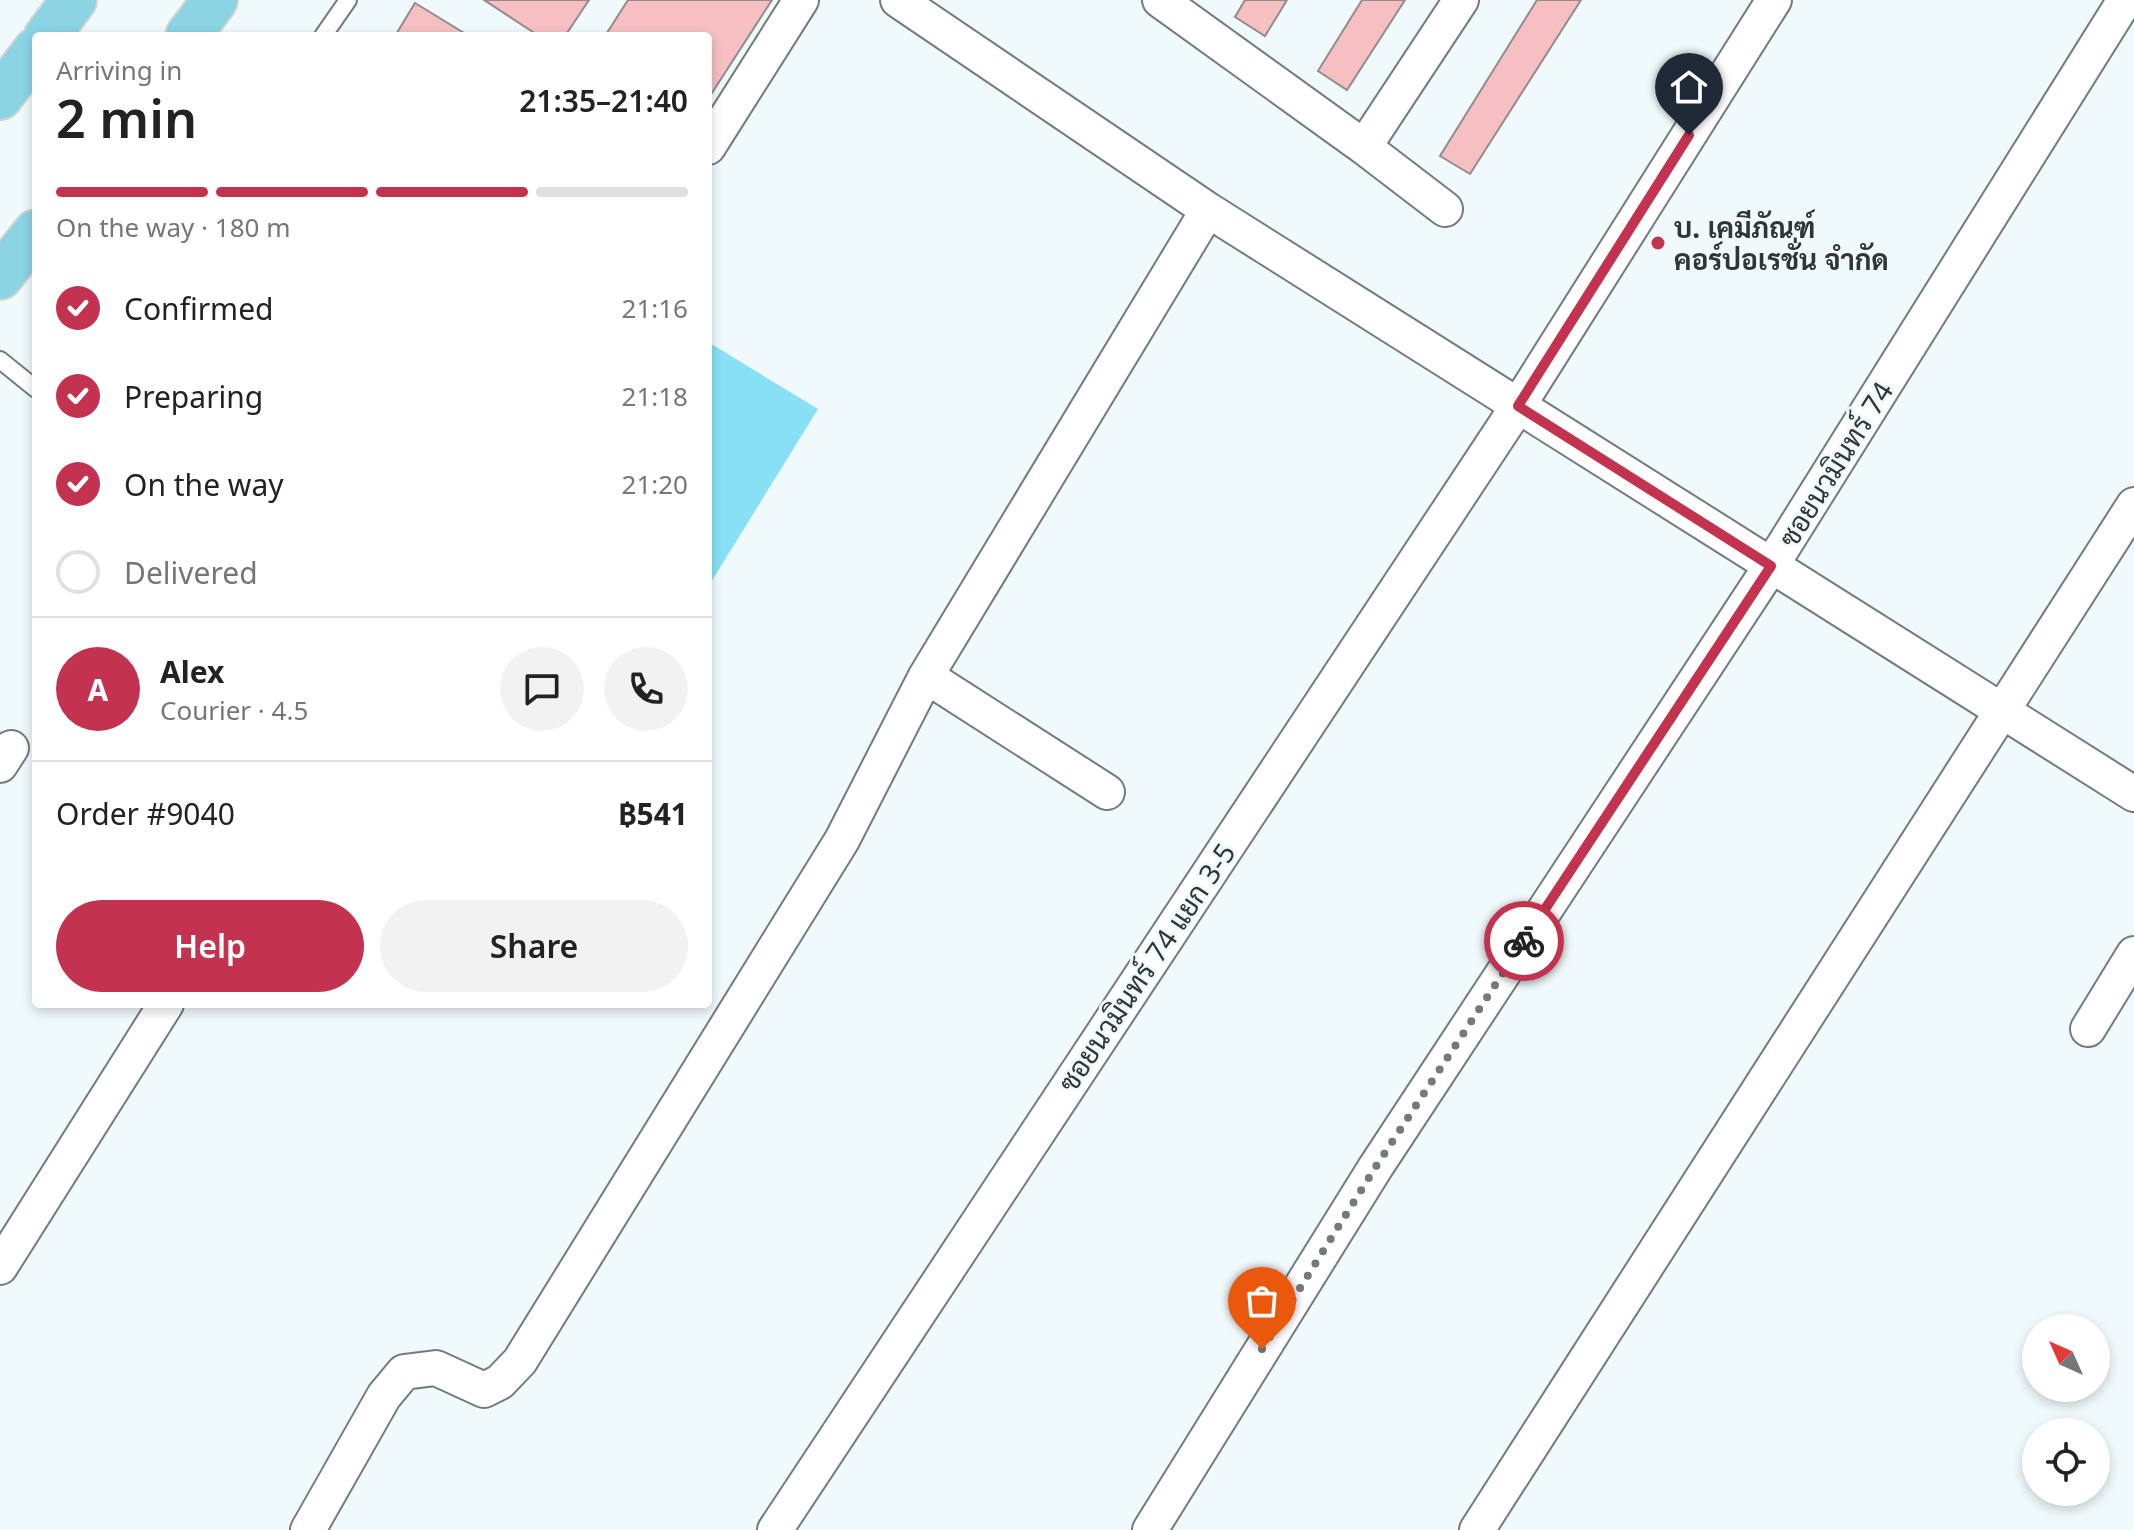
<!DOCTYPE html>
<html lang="en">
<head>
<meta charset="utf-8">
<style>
	:root { --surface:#fff; --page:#f2f2f2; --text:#222; --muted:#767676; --line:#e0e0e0; --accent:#c33350 }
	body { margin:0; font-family:"Noto Sans",Sarabun,sans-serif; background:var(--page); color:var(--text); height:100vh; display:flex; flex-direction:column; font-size:30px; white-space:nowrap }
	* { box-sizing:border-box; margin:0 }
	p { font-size:26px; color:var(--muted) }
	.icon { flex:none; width:44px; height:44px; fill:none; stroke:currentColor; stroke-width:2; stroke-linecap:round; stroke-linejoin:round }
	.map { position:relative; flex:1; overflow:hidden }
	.side { position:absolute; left:32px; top:32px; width:680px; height:976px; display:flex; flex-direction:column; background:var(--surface); border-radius:8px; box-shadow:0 4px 12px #0003 }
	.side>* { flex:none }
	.needle { width:52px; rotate:315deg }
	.buttons { position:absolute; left:2022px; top:1314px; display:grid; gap:16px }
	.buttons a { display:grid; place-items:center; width:88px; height:88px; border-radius:50%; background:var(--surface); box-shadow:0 4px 12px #0003; font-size:40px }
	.pin { position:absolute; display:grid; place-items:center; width:68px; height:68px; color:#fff; margin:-82px -34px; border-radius:50% 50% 50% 0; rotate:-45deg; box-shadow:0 0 8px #0007 }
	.pin .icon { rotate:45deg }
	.courier { position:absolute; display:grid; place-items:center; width:80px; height:80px; margin:-40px; border:6px solid #c33350; border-radius:50%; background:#fff; color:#222; box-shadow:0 2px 10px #0007 }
	.summary em { font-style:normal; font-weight:600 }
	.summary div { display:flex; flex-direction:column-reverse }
	.summary { display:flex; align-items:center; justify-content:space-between; height:136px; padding:0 24px }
	h1 { font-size:52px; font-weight:600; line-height:60px }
	.bar { display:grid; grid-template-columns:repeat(4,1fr); gap:12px 8px; align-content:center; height:96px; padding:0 24px }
	.bar i { height:10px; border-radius:6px; background:var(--line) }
	.bar .selected { background:var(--accent) }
	.bar p { grid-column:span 4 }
	.line { display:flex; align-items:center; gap:20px; padding:0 24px; border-top:2px solid var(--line) }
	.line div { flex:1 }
	.round { display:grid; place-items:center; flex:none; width:84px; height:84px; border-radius:42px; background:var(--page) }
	ol { padding:0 24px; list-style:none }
	li { display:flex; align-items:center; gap:24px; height:88px }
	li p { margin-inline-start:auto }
	li .icon { padding:8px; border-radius:50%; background:var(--accent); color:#fff; stroke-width:4 }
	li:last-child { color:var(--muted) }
	li i { width:44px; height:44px; border:4px solid var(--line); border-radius:50% }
	.button { display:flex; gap:16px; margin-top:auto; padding:16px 24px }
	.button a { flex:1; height:92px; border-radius:48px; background:var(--accent); color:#fff; font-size:32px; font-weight:600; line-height:92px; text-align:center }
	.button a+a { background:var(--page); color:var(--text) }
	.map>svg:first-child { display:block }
	.green { fill:#88e0f4 }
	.building { fill:#f6c0c3; stroke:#948c8c; stroke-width:2 }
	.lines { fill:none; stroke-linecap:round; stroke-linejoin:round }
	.lane-casing { stroke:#737b7d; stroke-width:20 }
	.street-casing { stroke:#737b7d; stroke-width:38 }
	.primary-casing { stroke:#d2d3d3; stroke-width:48 }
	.lane { stroke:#fff; stroke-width:16 }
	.street { stroke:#fff; stroke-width:34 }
	.primary { stroke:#8ad4e4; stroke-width:44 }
	.done { stroke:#747a7b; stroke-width:8; stroke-dasharray:0 14.4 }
	.route { stroke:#c33350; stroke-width:10 }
	.poi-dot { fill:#c33350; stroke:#f0f9fb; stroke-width:3 }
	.labels { text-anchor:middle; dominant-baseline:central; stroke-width:6; stroke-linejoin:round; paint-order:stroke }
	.poi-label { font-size:28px; font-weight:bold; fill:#313536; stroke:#f0f9fb; text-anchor:start }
	.street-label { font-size:28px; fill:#313536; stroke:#f0f9fb }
</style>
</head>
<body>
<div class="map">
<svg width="2134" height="1530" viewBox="0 0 2134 1530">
	<rect width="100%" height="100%" fill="#f0f9fb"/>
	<path class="green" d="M 708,342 L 818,409 L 708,587 Z"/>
	<path class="building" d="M 484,0 L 589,0 L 565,36 L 539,36 Z
		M 628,0 L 772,0 L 708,99 L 708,36 L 605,36 Z
		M 1245,0 L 1287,0 L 1265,36 L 1235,17 Z
		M 1362,0 L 1405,0 L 1347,90 L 1318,71 Z
		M 1537,0 L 1581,0 L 1470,174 L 1440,156 Z
		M 415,3 L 469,36 L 395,36 Z"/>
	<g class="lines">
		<defs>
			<path id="lane" d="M 323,36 L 348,0
				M 0,360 L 36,389"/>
			<path id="street" d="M 898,0 L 1208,210 L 2134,794
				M 1160,0 L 1364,147 L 1461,0
				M 708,147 L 801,0
				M 1364,147 L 1445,209
				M 926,676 L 1107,792
				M 0,765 L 11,748
				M 2088,1029 L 2134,954
				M 0,1267 L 166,1004
				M 308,1530 L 384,1396 L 404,1372 L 436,1368 L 484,1390 L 500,1382 L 520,1361 L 842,840 L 926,676 L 1208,210
				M 775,1530 L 1518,406 L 1774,0
				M 1150,1530 L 1375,1168 L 1771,566 L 2125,0
				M 1477,1530 L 2134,505"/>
			<path id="primary" d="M 47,36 L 74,0
				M 188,36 L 215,0
				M 0,97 L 36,50
				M 0,277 L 36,232"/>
		</defs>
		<use href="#lane" class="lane-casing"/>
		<use href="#street" class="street-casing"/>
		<use href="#primary" class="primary-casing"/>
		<use href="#lane" class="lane"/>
		<use href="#street" class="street"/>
		<use href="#primary" class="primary"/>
	</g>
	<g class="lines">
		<path class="done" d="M 1262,1349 L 1375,1168 L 1524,941"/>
		<path class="route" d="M 1524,941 L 1771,566 L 1518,406 L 1689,135"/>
	</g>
	<circle class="poi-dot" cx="1658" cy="243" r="8"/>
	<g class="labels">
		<g class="poi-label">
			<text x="1674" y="227">บ. เคมีภัณฑ์<tspan x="1674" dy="32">คอร์ปอเรชั่น จำกัด</tspan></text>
		</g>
		<g class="street-label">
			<text transform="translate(1835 464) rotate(-58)">ซอยนวมินทร์ 74</text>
			<text transform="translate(1146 967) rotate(-56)">ซอยนวมินทร์ 74 แยก 3-5</text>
		</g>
	</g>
</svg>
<div class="buttons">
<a><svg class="needle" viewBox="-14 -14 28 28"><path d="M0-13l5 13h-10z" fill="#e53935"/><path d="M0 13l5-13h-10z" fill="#767676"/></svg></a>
<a><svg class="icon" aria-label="locate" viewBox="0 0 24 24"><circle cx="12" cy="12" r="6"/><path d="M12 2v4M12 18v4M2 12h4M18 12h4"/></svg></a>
</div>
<div class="pin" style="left:1262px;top:1349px;background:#ea580c"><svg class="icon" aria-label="bag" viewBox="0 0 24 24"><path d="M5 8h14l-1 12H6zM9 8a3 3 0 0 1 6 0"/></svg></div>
<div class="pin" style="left:1689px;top:135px;background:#1f2937"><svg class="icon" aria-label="home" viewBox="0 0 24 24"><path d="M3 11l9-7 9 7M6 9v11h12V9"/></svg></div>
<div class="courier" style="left:1524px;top:941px"><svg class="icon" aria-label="bike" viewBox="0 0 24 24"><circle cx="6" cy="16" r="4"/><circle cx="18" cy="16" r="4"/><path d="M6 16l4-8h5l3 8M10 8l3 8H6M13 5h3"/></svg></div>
<section class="side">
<div class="summary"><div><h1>2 min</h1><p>Arriving in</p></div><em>21:35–21:40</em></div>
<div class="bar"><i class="selected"></i><i class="selected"></i><i class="selected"></i><i></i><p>On the way · 180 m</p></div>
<ol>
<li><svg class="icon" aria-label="check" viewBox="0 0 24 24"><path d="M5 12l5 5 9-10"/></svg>Confirmed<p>21:16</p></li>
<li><svg class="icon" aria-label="check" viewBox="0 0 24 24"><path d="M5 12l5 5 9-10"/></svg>Preparing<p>21:18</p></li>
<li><svg class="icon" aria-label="check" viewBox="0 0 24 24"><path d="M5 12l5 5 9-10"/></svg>On the way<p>21:20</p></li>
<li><i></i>Delivered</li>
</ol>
<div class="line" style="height:144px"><b class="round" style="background:var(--accent);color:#fff">A</b><div><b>Alex</b><p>Courier · 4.5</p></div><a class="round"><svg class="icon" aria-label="chat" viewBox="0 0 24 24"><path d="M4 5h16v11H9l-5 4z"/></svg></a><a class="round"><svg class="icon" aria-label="phone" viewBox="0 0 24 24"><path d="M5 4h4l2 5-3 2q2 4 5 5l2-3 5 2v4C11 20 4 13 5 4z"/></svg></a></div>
<div class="line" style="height:104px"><div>Order #9040</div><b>฿541</b></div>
<div class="button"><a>Help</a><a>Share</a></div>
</section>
</div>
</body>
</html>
